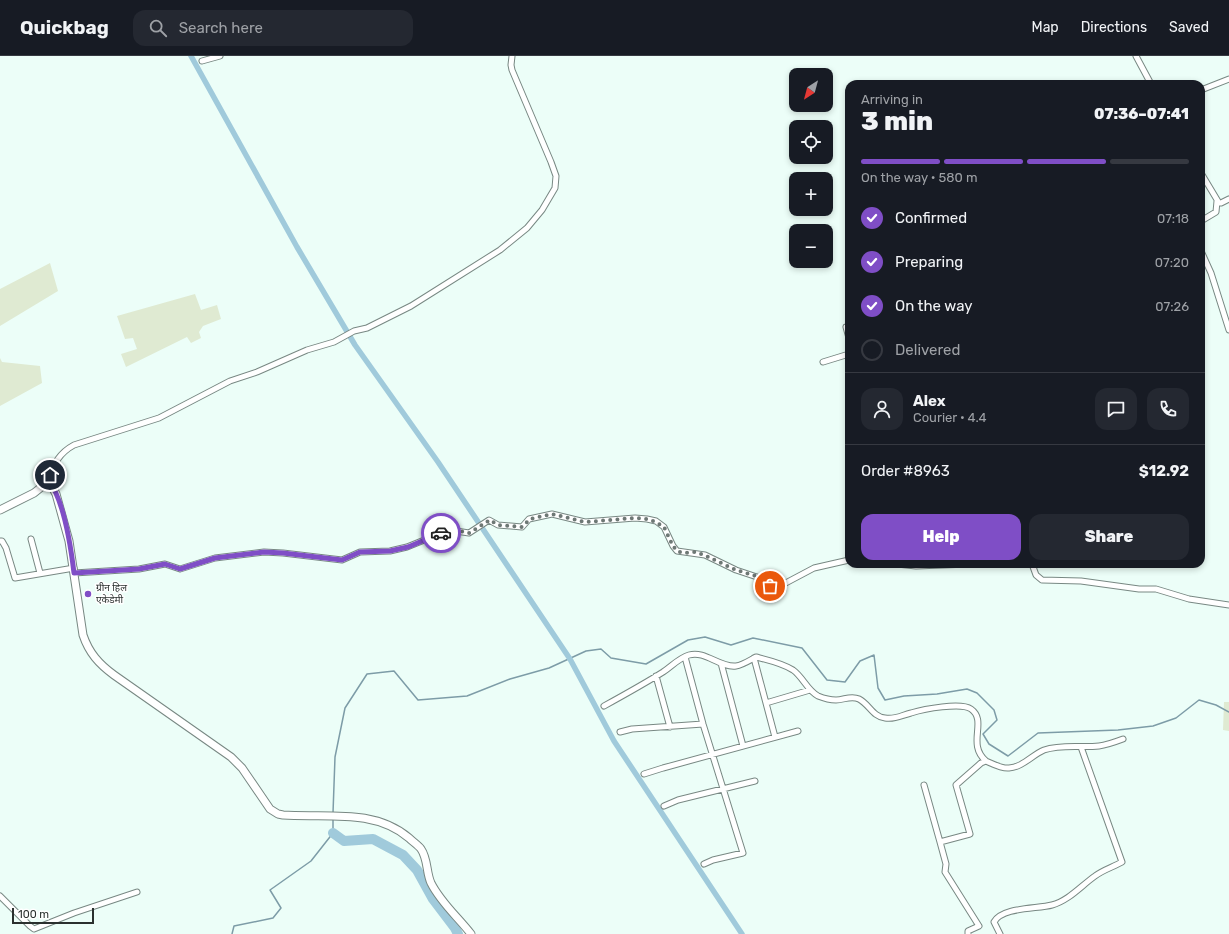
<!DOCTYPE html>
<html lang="en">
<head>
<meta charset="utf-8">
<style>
	:root { --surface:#171b24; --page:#242831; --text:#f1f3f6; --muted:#9ea1a6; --line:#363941; --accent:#7f4ec6 }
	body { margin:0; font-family:Rubik,"Noto Sans Devanagari",sans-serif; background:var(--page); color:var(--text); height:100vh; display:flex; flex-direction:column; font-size:15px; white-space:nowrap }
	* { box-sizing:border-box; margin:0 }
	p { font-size:13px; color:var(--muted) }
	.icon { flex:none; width:22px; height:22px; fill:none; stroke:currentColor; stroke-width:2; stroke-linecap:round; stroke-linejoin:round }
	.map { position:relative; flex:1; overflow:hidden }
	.side { position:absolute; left:845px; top:24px; width:360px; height:488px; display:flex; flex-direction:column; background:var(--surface); border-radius:12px; box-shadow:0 2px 6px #0003 }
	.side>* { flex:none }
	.needle { width:26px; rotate:216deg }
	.buttons { position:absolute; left:789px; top:12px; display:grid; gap:8px }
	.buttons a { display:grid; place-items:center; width:44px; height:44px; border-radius:8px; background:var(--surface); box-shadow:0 2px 6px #0003; font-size:20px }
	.scale { position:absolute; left:12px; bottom:10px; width:82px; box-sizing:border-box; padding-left:4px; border:2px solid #2a302e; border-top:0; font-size:11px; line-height:14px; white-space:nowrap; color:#2a302e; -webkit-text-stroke:3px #fff; paint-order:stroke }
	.pin { position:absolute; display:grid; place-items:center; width:34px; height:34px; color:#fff; margin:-17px; border:2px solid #fff; border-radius:50%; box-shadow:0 1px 4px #0007 }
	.courier { position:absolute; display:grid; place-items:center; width:40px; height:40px; margin:-20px; border:3px solid #7f4ec6; border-radius:50%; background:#fff; color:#222; box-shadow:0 1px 5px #0007 }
	.headline em { font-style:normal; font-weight:800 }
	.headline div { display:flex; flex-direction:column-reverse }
	.headline { display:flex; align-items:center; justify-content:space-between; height:68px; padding:0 16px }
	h1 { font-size:26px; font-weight:800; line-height:30px }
	.bar { display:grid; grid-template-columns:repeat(4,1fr); gap:6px 4px; align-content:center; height:48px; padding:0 16px }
	.bar i { height:5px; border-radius:3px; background:var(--line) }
	.bar .active { background:var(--accent) }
	.bar p { grid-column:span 4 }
	.line { display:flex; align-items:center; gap:10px; padding:0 16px; border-top:1px solid var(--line) }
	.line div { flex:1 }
	.round { display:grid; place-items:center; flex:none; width:42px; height:42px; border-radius:12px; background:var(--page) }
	ol { padding:0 16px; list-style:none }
	li { display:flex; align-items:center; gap:12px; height:44px }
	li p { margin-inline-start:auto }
	li .icon { padding:4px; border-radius:50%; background:var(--accent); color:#fff; stroke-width:4 }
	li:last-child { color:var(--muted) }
	li i { width:22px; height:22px; border:2px solid var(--line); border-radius:50% }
	.primary-button { display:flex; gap:8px; margin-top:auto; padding:8px 16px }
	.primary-button a { flex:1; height:46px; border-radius:12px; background:var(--accent); color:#fff; font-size:16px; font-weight:800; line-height:46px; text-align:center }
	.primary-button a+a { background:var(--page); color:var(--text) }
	header { display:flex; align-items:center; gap:24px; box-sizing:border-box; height:56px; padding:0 20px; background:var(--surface); border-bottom:1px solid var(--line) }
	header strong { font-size:19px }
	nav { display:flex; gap:22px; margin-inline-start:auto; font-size:14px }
	.search { width:280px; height:36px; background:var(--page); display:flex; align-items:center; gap:10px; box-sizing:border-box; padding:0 14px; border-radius:12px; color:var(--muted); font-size:15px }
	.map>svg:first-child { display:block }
	.green { fill:#dfead2 }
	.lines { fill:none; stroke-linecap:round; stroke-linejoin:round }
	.stream { stroke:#7d9ca7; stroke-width:1.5 }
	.canal { stroke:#a0cadb; stroke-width:5.5 }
	.river { stroke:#a0cadb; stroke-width:10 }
	.street-casing { stroke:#788883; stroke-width:7 }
	.secondary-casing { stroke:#788883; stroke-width:9 }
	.street { stroke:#fff; stroke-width:5 }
	.secondary { stroke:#fff; stroke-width:7 }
	.done { stroke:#6e7875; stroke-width:4; stroke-dasharray:0 7.2 }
	.route { stroke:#7f4ec6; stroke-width:5 }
	.poi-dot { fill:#7f4ec6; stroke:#fff; stroke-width:1.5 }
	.labels { text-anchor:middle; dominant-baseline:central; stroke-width:3; stroke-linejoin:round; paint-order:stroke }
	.poi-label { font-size:10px; fill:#2a302e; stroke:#fff; text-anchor:start }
</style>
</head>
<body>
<header>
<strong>Quickbag</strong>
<div class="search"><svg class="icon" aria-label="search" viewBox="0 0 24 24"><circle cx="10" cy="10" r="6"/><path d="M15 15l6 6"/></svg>Search here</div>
<nav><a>Map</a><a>Directions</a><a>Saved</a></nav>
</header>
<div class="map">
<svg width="1229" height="878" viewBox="0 0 1229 878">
	<rect width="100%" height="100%" fill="#ecfef8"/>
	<path class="green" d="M 50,207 L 58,235 L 0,270 L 0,233 Z
		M 195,238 L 201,254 L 217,249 L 221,263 L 203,270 L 199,276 L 201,282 L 191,287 L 187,281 L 126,311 L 121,298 L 137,293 L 133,282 L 125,283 L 117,260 Z
		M 0,302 L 2,306 L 40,310 L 42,327 L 0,350 Z
		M 1224,646 L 1229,646 L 1229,675 L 1223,674 Z"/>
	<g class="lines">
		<path class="stream" d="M 333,757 L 335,701 L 345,652 L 367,618 L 394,615 L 418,644 L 467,640 L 510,623 L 549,612 L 586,595 L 601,593 L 611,602 L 646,608 L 688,584 L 705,581 L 731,589 L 753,582 L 802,592 L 827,624 L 845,626 L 860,605 L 874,599 L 878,632 L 885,644 L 904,640 L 937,638 L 967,633 L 977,637 L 994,654 L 997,664 L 983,678 L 989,688 L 1008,700 L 1038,677 L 1118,674 L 1153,670 L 1176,662 L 1199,644 L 1216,649 L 1229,656
			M 232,878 L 234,870 L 273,862 L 281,852 L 270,834 L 311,805 L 333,777 L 333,761"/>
		<path class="canal" d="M 191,0 L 297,191 L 355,289 L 438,406 L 570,603 L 614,685 L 742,878"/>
		<path class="river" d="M 333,777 L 344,785 L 373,783 L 403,799 L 417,814 L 433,843 L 455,872 L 458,878"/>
		<defs>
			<path id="street" d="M 1136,0 L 1151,28
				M 202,5 L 220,0
				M 1201,34 L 1229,23
				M 1201,117 L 1219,147 L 1221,147 L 1229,143
				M 1201,165 L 1216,156 L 1217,145
				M 1201,195 L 1211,217 L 1229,274
				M 846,271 L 849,282
				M 823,306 L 849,298
				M 49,425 C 52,409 59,397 74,389 L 159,362 L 230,325 L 257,316 L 307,294 L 334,286 L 354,275 L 367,272 L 411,250 L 500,194 L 527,172 L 542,154 L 555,132 L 556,120 L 551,106 L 512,14 L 511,9 L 512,0
				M 31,483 L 40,517
				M 0,485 L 2,485 L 6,492 L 15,522 L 74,512
				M 897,508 L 916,510 L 969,508
				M 1032,508 L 1036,519 L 1042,524 L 1081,525 L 1139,533 L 1156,533 L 1189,543 L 1229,549
				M 74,517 L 139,513 L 165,508 L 180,513 L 215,502 L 264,496 L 283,497 L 342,504 L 360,496 L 390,495 L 407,491 L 444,476 L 456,475 L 469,477 L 489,464 L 498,469 L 522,471 L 529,463 L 552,458 L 585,466 L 635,462 L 647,463 L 656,465 L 664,471 L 673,490 L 677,495 L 705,499 L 736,514 L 760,522 L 770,530 L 775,531 L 780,530 L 814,512 L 849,504
				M 685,601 L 703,668 L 743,797 L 713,804 L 704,808
				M 754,602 L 775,681
				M 721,607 L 743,690
				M 656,620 L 670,671
				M 766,647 L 810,634
				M 604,650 C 624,639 644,628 663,616 C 672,610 679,602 689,599 C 705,594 720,612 736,610 C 743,609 750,604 756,601 C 768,604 782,607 793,614 C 803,621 807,634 818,640 C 823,642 830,644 836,644 C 844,644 851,639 859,643 C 869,648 873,661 885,662 C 895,664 902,659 911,657 C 924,653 961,646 971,653 C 988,665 966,688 986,705
				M 620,676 L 632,673 L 703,668
				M 644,718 L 663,712 L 798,675
				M 924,729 L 940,786
				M 664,750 L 678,744 L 755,725
				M 0,840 L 30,870 L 34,873 L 74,857 L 137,836
				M 968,878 L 968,875 L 979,870 L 945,816 L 946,808 L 940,786 L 970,778 L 956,729 L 981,707 L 986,705 C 993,708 1002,713 1009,712 C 1023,711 1032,699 1044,694 C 1062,688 1081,692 1099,690 C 1107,689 1115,686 1123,683
				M 1000,878 L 994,866 C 1002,851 1037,853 1052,849 C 1068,845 1081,830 1095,820 C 1103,814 1113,811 1122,806 L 1081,691"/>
			<path id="secondary" d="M 0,454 L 34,437 L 49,425 L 56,438 L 69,485 L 83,579 C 89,597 99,608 114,619 L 231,701 L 242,712 L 270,753 L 278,758 L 283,759 C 325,762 374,752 409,782 C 413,786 418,789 421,793 C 428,803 426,816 431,827 C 441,847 458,861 471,878"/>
		</defs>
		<use href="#street" class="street-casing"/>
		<use href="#secondary" class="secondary-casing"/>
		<use href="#street" class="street"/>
		<use href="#secondary" class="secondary"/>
	</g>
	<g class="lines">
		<path class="done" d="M 441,477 L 456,474 L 469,477 L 490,464 L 498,469 L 522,471 L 530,463 L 552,458 L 585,466 L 635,462 L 647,463 L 656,466 L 664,471 L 673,490 L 677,495 L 683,497 L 695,496 L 704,499 L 736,514 L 756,520 L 770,530"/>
		<path class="route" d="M 50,419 L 49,425 C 64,445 71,492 74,517 L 139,513 L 165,508 L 180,513 L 215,502 L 264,496 L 283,497 L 342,504 L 360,496 L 390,495 L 408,491 L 441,477"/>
	</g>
	<circle class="poi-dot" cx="88" cy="538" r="4"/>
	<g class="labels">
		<g class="poi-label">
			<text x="96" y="532">ग्रीन हिल<tspan x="96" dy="12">एकेडेमी</tspan></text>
		</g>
	</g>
</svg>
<div class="buttons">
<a><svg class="needle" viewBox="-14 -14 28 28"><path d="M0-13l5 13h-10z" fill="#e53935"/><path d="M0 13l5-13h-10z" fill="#9ea1a6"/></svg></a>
<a><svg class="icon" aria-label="locate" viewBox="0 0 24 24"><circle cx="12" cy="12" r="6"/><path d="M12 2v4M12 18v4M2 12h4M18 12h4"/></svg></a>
<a>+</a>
<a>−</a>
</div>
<div class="scale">100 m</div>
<div class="pin" style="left:770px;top:530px;background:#ea580c"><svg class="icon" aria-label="bag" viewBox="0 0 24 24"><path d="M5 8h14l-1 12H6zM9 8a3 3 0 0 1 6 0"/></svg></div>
<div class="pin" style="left:50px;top:419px;background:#1f2937"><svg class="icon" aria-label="home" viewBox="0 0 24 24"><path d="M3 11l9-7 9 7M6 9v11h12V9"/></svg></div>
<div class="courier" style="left:441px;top:477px"><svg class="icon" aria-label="car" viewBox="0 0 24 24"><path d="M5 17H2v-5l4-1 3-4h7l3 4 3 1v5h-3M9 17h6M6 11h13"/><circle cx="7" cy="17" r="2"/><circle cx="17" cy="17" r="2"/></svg></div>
<section class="side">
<div class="headline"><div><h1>3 min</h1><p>Arriving in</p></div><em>07:36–07:41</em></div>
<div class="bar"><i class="active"></i><i class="active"></i><i class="active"></i><i></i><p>On the way · 580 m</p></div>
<ol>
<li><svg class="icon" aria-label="check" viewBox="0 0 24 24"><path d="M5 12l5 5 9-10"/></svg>Confirmed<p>07:18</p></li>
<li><svg class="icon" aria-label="check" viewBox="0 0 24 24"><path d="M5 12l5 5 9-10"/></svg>Preparing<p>07:20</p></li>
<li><svg class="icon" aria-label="check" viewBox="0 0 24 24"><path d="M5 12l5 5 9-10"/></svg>On the way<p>07:26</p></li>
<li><i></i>Delivered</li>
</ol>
<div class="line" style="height:72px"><a class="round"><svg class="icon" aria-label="person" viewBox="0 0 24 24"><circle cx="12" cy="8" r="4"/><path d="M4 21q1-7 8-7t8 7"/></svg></a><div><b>Alex</b><p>Courier · 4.4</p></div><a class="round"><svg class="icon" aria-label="chat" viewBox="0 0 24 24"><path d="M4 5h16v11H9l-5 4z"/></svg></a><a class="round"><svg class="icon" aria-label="phone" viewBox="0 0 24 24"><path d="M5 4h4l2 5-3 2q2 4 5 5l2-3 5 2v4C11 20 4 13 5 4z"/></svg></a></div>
<div class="line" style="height:52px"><div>Order #8963</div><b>$12.92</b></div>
<div class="primary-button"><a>Help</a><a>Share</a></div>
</section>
</div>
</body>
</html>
